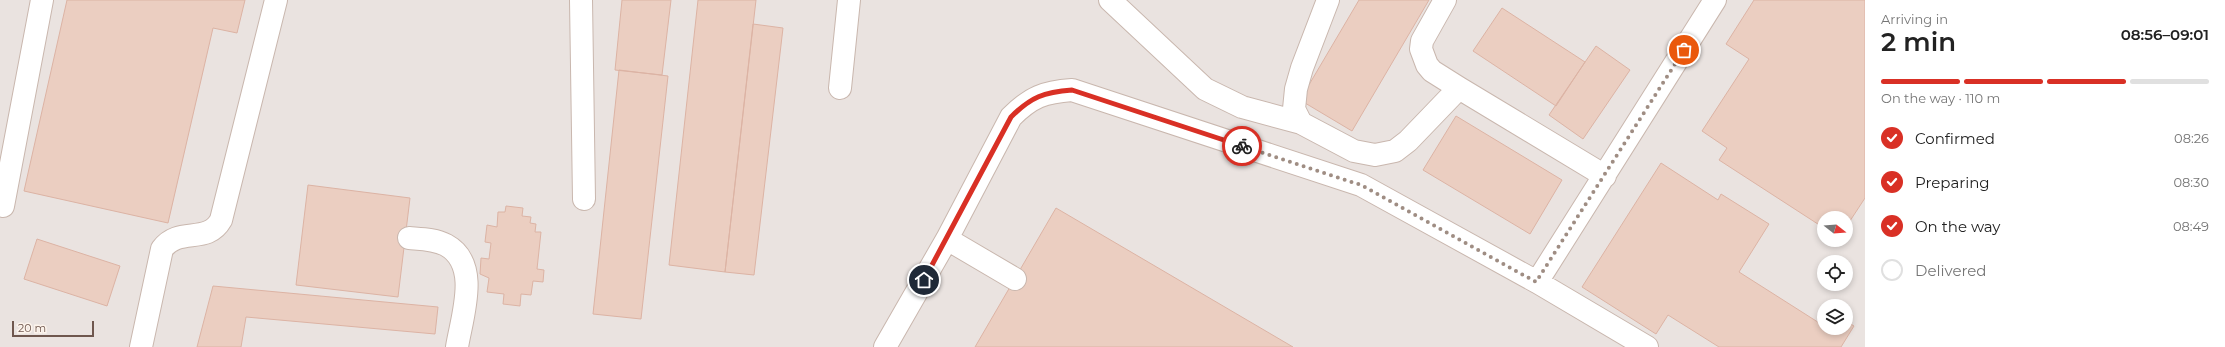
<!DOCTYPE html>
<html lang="en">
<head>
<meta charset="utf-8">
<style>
	:root { --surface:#fff; --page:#f6f6f6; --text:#222; --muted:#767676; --line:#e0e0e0; --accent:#d93025 }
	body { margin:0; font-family:Montserrat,sans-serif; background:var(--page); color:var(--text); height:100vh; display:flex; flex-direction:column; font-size:15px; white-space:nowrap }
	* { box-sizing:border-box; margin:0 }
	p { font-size:13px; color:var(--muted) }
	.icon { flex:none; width:22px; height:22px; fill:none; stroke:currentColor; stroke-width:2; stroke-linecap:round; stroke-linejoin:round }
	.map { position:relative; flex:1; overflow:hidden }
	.details { display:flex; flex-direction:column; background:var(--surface); width:360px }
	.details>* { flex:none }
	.needle { width:26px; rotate:107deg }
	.fabs { position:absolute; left:1817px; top:211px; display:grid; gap:8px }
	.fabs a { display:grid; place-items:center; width:36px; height:36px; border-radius:50%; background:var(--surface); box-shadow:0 2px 6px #0003; font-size:20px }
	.scale { position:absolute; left:12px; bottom:10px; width:82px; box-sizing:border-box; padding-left:4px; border:2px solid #6f574e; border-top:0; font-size:11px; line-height:14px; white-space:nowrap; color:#6f574e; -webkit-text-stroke:3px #fdf4ec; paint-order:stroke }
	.pin { position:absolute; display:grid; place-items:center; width:34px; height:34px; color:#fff; margin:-17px; border:2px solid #fff; border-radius:50%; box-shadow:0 1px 4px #0007 }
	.courier { position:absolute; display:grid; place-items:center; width:40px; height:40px; margin:-20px; border:3px solid #d93025; border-radius:50%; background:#fff; color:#222; box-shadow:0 1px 5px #0007 }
	.overview em { font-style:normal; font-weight:600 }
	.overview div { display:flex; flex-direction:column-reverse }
	.overview { display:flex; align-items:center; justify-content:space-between; height:68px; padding:0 16px }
	h1 { font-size:26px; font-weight:600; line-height:30px }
	.bar { display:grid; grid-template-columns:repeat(4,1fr); gap:6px 4px; align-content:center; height:48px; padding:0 16px }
	.bar i { height:5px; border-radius:3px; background:var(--line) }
	.bar .selected { background:var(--accent) }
	.bar p { grid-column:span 4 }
	ol { padding:0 16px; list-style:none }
	li { display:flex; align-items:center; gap:12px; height:44px }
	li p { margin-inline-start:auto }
	li .icon { padding:4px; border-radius:50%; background:var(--accent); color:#fff; stroke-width:4 }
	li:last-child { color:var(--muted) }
	li i { width:22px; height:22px; border:2px solid var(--line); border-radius:50% }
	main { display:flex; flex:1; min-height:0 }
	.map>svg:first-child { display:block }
	.industrial { fill:#eae3e0; fill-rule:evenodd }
	.building { fill:#ebcec1; stroke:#dcb3a4 }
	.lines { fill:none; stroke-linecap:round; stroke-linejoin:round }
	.minor-casing { stroke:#c9b7ae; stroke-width:24 }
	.minor { stroke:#fff; stroke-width:22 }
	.done { stroke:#9f8d83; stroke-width:4; stroke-dasharray:0 7.2 }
	.route { stroke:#d93025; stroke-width:5 }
</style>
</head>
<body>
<main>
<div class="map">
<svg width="1865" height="347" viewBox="0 0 1865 347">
	<rect width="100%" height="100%" fill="#f9f0e6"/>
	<path class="industrial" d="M 0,0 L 1865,0 L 1865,347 L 0,347 ZM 1824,218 L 1846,218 L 1846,240 L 1824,240 ZM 1824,262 L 1846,262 L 1846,284 L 1824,284 ZM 1824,306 L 1846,306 L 1846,328 L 1824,328 Z"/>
	<path class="building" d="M 67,0 L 245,0 L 237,33 L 213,28 L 168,223 L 24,191 Z
		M 622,0 L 671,0 L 662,75 L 615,70 Z
		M 698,0 L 756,0 L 725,272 L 669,265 Z
		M 1359,0 L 1429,0 L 1352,131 L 1300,100 Z
		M 1754,0 L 1865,0 L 1865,198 L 1846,227 L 1846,218 L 1824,218 L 1824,228 L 1719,160 L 1727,148 L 1702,131 L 1749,59 L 1726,44 Z
		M 1502,8 L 1585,62 L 1556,106 L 1473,51 Z
		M 753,24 L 783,28 L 754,275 L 725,272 Z
		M 1596,46 L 1630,70 L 1583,139 L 1549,115 Z
		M 619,70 L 668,76 L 641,319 L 593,314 Z
		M 1456,116 L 1562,180 L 1530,234 L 1423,170 Z
		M 1661,163 L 1718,200 L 1721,194 L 1769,224 L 1739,272 L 1824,326 L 1824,328 L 1833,331 L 1835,328 L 1846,328 L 1846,321 L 1854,326 L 1841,347 L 1719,347 L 1668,315 L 1656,334 L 1582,287 Z
		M 308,185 L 410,198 L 398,297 L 296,285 Z
		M 506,206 L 523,208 L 522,216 L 531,217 L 530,223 L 536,224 L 535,232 L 541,232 L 537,269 L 544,270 L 543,282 L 533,281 L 531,295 L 521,294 L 520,306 L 503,304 L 504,294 L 487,292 L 489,278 L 480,274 L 481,258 L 489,259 L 491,243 L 485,242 L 487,225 L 497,227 L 498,212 L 505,212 Z
		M 1056,208 L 1293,347 L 975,347 Z
		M 37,239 L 120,266 L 107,306 L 24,279 Z
		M 213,286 L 438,307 L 435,334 L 246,317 L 241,347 L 197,347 Z"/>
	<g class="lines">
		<defs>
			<path id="minor" d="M 581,0 L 584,199
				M 1110,0 L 1205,89 L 1242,107 L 1301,123
				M 1328,0 L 1302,68 L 1296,89 L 1294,109 L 1301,123 L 1354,151 L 1375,155 L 1395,151 L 1408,141 L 1459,88
				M 1445,0 L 1422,41 L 1421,49 L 1427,65 L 1432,71 L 1459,88 L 1605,176
				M 840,88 L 849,0
				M 3,206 L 42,0
				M 409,238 C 421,239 435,239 446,245 C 481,264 462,316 457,347
				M 947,239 L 1015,279
				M 1537,282 L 1715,0
				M 141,347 L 162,249 C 179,226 207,245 221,220 L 276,0
				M 885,347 L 947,239 L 1011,117 C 1031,97 1044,92 1072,90 L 1361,185 L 1537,282 L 1647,347"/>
		</defs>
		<use href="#minor" class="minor-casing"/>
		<use href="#minor" class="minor"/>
	</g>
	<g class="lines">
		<path class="done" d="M 1242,146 L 1361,185 L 1536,282 L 1684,50"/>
		<path class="route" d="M 924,280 L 1011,117 C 1031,97 1044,92 1072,90 L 1242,146"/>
	</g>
</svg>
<div class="fabs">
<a><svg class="needle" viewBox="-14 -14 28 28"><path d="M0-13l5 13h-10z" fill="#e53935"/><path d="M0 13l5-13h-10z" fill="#767676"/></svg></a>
<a><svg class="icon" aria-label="locate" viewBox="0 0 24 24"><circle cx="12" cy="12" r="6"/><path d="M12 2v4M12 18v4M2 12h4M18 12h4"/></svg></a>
<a><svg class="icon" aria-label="layers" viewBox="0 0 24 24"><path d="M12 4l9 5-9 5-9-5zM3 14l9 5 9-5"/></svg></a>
</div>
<div class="scale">20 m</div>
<div class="pin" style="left:1684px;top:50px;background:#ea580c"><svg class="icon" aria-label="bag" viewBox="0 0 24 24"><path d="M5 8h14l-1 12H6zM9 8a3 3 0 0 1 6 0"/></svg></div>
<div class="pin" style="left:924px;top:280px;background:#1f2937"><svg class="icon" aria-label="home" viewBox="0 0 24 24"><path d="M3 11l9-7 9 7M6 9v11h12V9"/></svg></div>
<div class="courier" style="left:1242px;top:146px"><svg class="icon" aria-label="bike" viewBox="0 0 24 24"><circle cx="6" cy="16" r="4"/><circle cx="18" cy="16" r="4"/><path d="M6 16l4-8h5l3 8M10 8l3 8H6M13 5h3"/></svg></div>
</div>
<section class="details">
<div class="overview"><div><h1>2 min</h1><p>Arriving in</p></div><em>08:56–09:01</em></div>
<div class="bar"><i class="selected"></i><i class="selected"></i><i class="selected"></i><i></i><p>On the way · 110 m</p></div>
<ol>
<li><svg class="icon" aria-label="check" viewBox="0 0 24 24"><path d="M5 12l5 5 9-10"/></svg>Confirmed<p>08:26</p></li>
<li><svg class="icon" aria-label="check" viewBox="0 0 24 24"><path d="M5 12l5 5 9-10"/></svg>Preparing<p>08:30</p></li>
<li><svg class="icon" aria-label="check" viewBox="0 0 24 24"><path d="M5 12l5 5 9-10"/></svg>On the way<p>08:49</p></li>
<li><i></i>Delivered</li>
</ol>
</section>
</main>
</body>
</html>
